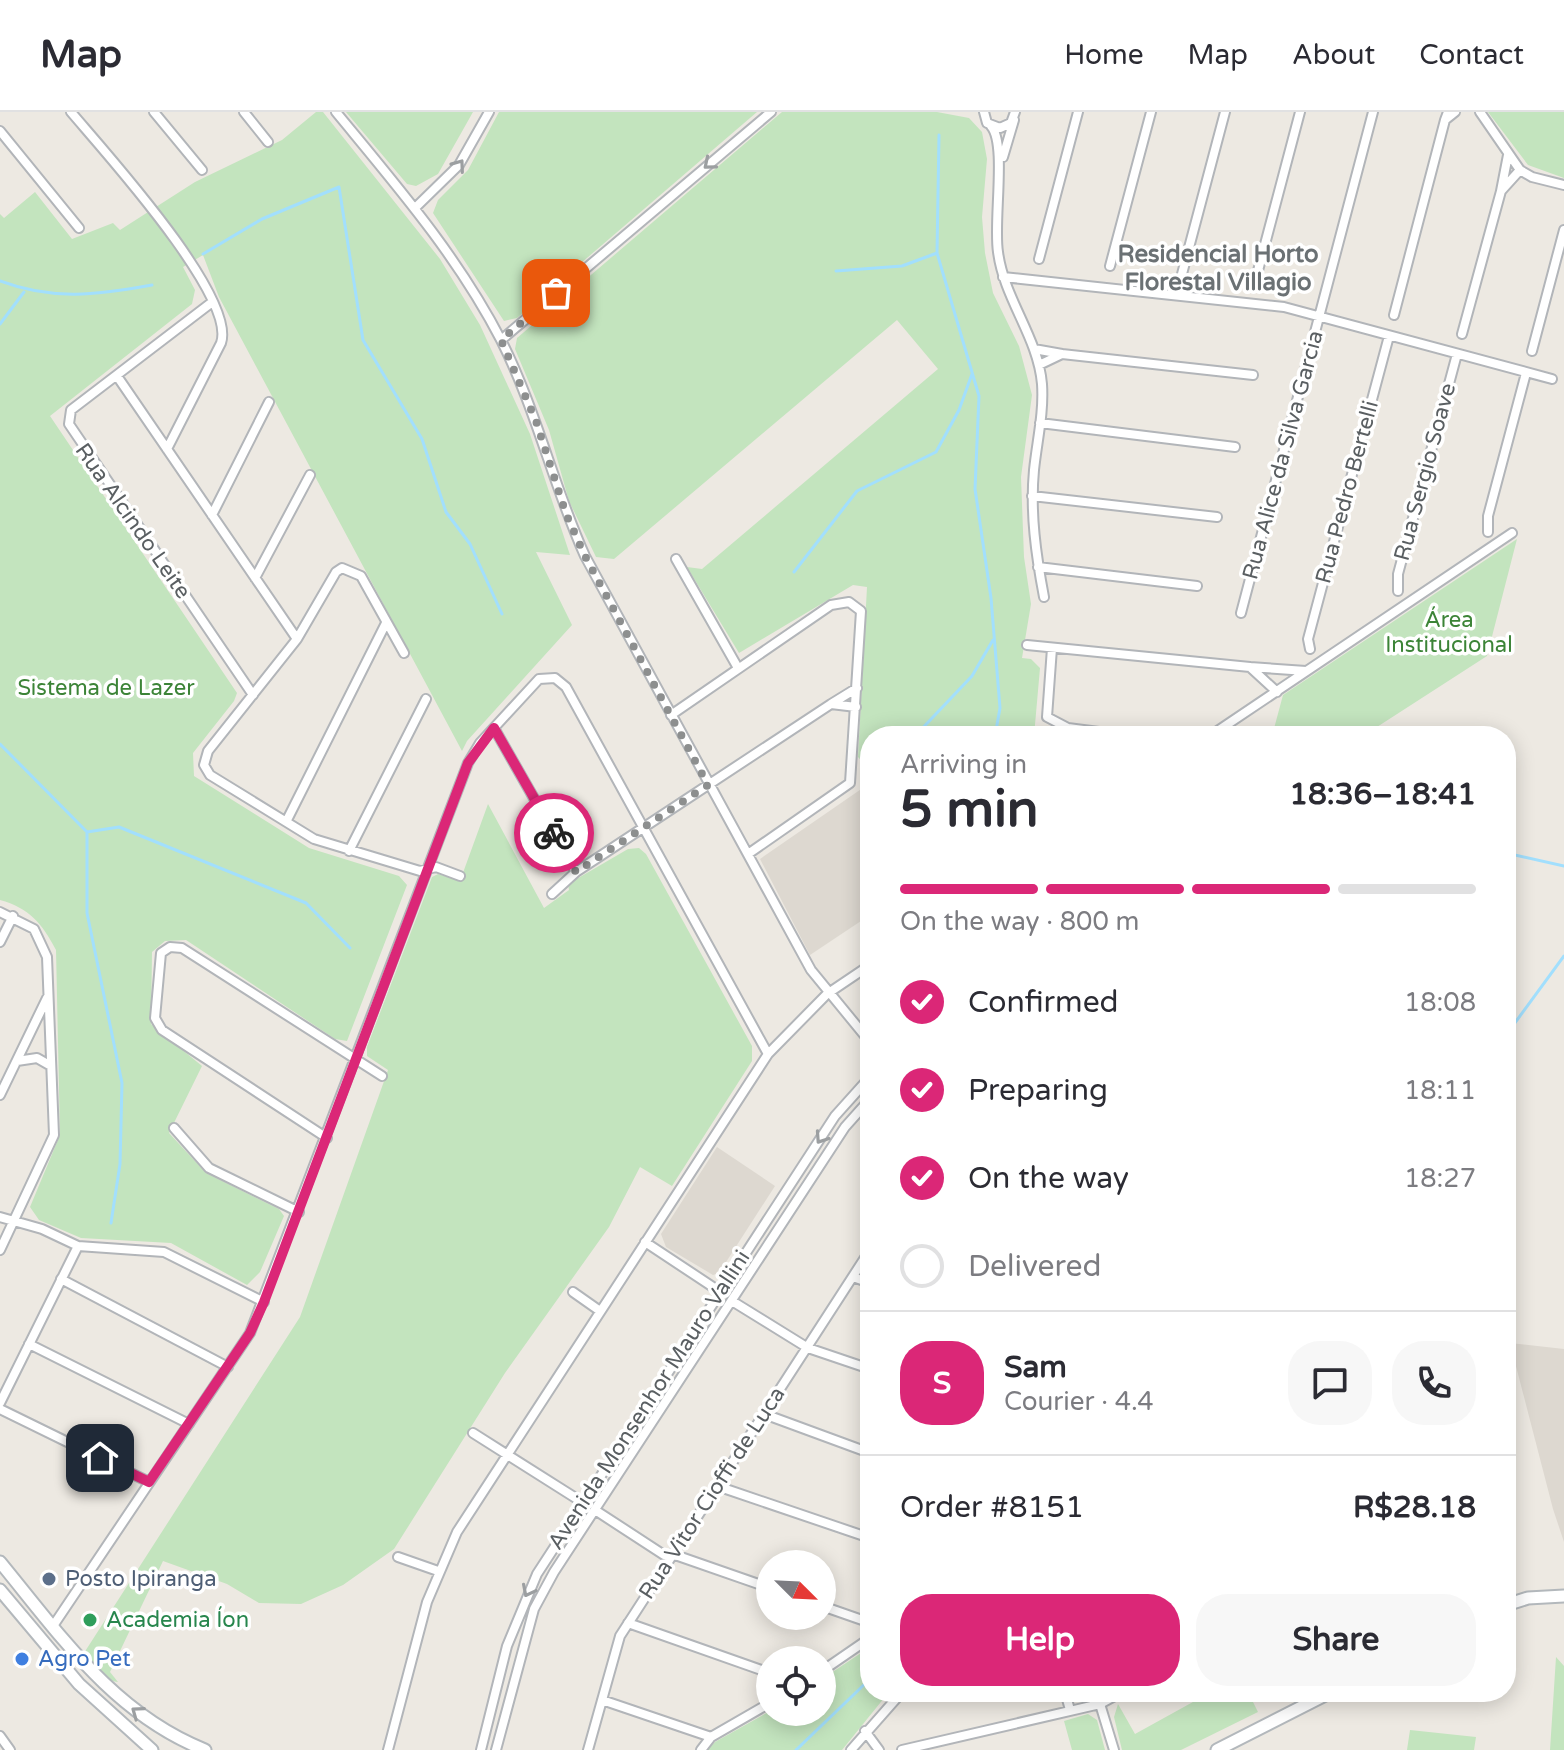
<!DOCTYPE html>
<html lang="en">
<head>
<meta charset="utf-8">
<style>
	:root { --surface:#fff; --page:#f7f7f7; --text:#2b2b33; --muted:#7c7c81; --line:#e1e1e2; --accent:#db2777 }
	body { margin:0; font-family:"Varela Round",sans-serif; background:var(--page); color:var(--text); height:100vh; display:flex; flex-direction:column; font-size:30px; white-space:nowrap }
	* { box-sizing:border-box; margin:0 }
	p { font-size:26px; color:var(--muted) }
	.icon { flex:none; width:44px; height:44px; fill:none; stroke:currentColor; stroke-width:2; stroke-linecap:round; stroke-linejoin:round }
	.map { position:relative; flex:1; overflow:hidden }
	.side { position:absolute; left:860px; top:614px; width:656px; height:976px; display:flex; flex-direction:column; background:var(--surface); border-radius:32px; box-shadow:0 4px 20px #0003 }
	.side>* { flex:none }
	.needle { width:52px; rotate:114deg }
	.fabs { position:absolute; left:756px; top:1438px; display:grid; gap:16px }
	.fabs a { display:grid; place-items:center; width:80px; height:80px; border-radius:50%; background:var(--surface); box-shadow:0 4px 20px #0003; font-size:40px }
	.pin { position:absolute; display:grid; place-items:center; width:68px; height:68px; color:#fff; margin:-34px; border-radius:16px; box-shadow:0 4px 12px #0006 }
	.courier { position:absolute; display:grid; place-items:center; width:80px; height:80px; margin:-40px; border:6px solid #db2777; border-radius:50%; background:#fff; color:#222; box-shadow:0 2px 10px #0007 }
	.headline em { font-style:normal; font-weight:700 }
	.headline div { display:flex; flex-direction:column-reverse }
	.headline { display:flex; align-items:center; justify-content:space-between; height:136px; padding:0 40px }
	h1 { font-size:52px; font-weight:700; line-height:60px }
	.bar { display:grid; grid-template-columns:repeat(4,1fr); gap:12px 8px; align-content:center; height:96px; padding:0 40px }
	.bar i { height:10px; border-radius:6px; background:var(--line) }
	.bar .selected { background:var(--accent) }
	.bar p { grid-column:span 4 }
	.line { display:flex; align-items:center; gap:20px; padding:0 40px; border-top:2px solid var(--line) }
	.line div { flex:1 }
	.round { display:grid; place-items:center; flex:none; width:84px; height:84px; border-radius:32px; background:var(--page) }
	ol { padding:0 40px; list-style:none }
	li { display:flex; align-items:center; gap:24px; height:88px }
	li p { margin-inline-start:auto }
	li .icon { padding:8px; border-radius:50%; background:var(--accent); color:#fff; stroke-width:4 }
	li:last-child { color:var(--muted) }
	li i { width:44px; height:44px; border:4px solid var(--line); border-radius:50% }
	.button { display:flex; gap:16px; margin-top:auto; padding:16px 40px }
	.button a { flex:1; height:92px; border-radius:32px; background:var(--accent); color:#fff; font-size:32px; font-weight:700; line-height:92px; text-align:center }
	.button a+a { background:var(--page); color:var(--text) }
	header { display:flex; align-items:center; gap:48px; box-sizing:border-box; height:112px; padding:0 40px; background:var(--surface); border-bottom:2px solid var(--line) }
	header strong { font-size:38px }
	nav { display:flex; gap:44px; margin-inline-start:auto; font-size:28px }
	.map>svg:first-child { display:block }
	.education { fill:#ddd8d0 }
	.green { fill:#c3e4be }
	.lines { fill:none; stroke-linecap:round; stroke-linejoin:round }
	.stream { stroke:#a2dffd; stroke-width:3 }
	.minor-casing { stroke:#b2b5b9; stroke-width:12 }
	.secondary-casing { stroke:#b3b8bc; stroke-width:15 }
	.minor { stroke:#fff; stroke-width:8 }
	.secondary { stroke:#fff; stroke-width:11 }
	.oneway { stroke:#9c9fa1 }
	.done { stroke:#8d8f8f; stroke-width:8; stroke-dasharray:0 14.4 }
	.route { stroke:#db2777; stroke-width:10 }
	.service-dot { fill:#5c6f8a; stroke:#fff; stroke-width:3 }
	.leisure-dot { fill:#2e9e5b; stroke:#fff; stroke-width:3 }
	.shop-dot { fill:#3f7fe0; stroke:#fff; stroke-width:3 }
	.labels { text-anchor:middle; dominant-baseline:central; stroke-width:7; stroke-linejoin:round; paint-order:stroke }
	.street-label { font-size:22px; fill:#5a5f62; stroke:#fff }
	.park-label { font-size:22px; fill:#3c8437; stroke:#fff }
	.service-label { font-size:22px; fill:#4e5e75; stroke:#fff; text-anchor:start }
	.leisure-label { font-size:22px; fill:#27864d; stroke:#fff; text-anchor:start }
	.shop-label { font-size:22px; fill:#366cbe; stroke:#fff; text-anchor:start }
	.neighbourhood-label { font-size:24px; font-weight:bold; fill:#6b7174; stroke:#fff }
</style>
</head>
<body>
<header>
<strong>Map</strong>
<nav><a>Home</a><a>Map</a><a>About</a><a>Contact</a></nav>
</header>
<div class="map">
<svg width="1564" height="1638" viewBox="0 0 1564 1638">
	<rect width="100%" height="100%" fill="#ede9e2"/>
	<path class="education" d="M 870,671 L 870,803 L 810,843 L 760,747 Z
		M 717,1035 L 775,1074 L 719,1161 L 713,1163 L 666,1135 L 661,1122 Z
		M 1510,1231 L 1564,1237 L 1564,1430 L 1553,1397 Z"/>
	<path class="green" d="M 316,0 L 323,0 L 440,147 L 480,213 L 530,322 L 570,443 L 536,440 L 572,513 L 467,629 L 462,639 L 219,185 L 203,143 L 183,155 L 195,178 L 192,192 L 50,304 L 237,581 L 234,589 L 193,641 L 194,664 L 309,736 L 399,764 L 407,773 L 347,929 L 335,927 L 186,828 L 165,829 L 152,840 L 151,912 L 202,954 L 169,1021 L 206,1061 L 279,1097 L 284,1104 L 260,1160 L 247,1173 L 171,1131 L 81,1126 L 39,1108 L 30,1095 L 60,1023 L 56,838 C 42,811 29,796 0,788 L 0,102 L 4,106 L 35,80 L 72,127 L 113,111 L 120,118 L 195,70 L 282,28 Z
		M 346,0 L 473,0 L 438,62 L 416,74 L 407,72 Z
		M 499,0 L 757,0 L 517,206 L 504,209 L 433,101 L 438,88 L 468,58 Z
		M 782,0 L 937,0 L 969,6 L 982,20 L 987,47 L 982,105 L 985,141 L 993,181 L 1019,234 L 1032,283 L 1021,365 L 1024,445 L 1031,492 L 1022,546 L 1031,547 L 1040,556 L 1034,624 L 870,624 L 870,658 L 858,645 L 867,475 L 853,473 L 739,541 L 687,455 L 702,457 L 938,257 L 897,208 L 614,447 L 596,445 L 569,389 L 549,318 L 515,237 L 517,226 Z
		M 1488,0 L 1564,0 L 1564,66 L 1528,53 Z
		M 1517,427 L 1487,544 L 1363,624 L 1272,624 L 1283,583 Z
		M 488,692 L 544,796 L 569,778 L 568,772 L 628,737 L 639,736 L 646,742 L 752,934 L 752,949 L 672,1074 L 640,1055 L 609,1115 L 505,1261 L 394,1437 L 343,1473 L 301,1492 L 259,1491 L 227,1472 L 163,1449 L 110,1560 L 118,1570 C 102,1568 91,1555 84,1541 L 300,1205 L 388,958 L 367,944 L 367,935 L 432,765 L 438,762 L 460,769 Z
		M 870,1535 L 870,1580 L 889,1580 L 842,1638 L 707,1638 L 715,1630 L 770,1599 L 822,1600 L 822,1567 Z
		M 1556,1545 L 1564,1554 L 1564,1638 L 1550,1638 Z
		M 1211,1580 L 1248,1580 L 1258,1600 L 1181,1638 L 1122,1638 L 1114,1605 L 1118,1592 L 1135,1622 Z
		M 1088,1602 L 1097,1608 L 1105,1638 L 1072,1638 L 1064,1609 Z
		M 1410,1618 L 1476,1625 L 1474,1638 L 1407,1638 Z"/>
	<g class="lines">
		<path class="stream" d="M 939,23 L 937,141 L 979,284 L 975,377 L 991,486 L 1000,596 L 995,624
			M 203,142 L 262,107 L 339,75 L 363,228 L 422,327 L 446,400 L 470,432 L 502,502
			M 836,159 L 902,154 L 937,141
			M 0,169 C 53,189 97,183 152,173
			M 0,212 L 24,180
			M 794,460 L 857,379 L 936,340 L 959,298 L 972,262
			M 915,624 L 972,564 L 993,528
			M 0,632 L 87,720 L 119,715 L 306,791 L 350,836
			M 87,720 L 87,801 L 122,971 L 120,1052 L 111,1111
			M 1506,741 L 1564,754
			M 1506,923 L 1564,844
			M 796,1638 L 870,1567"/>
		<defs>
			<path id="minor" d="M 71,0 C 103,38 237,185 221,231 L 167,337
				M 154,0 L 202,58
				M 244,0 L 268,30
				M 336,0 C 396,73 457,143 501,228 C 536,297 553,373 585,444 L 811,858 L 870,930
				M 984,0 L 987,11 L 1000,16 L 1011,11 L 1015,0
				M 1448,0 L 1445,8 L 1455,0
				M 1480,0 L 1520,58 L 1532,65 L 1564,73
				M 991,14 C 1007,32 993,109 998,140 C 1004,187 1038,225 1042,272 C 1044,301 1037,329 1034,358 C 1030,401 1036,443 1044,485
				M 0,19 L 79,116
				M 1508,43 L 1501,79 L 1520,58
				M 1003,45 L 1014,8
				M 416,95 L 459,53 L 489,0
				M 1039,147 L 1078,0
				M 1110,154 L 1151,0
				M 1182,162 L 1225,0
				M 1003,165 L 1284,195 L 1552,267
				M 1255,170 L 1300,0
				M 211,191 L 71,298 L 69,312 L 253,583
				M 1394,203 L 1445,8
				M 1462,222 L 1501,79
				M 501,228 L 771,0
				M 1034,237 L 1062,242 L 1039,253
				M 1532,239 L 1564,118
				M 1062,242 L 1253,263
				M 117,264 L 297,527
				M 1040,311 L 1235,335
				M 1032,384 L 1217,405
				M 212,403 L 269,290
				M 1488,420 L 1488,404 L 1526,261
				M 676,447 L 738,556
				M 1038,455 L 1197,474
				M 255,466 L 310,363
				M 1398,479 L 1398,462 L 1457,242
				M 1241,501 L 1373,0
				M 1027,533 L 1250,555
				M 1052,536 L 1047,605 L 1068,616 L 1130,624
				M 1310,537 L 1308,527 L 1389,224
				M 404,541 L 361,464 L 342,456 L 336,460 L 297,527 L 208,639 L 204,653 L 210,663 L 314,727 L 420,759 L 436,755 L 460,764
				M 1277,580 L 1250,555 L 1306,559
				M 856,595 L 831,592 L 857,576
				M 671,603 L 831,493 L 849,490 L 861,499 L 850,671 L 748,742
				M 494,616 L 576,760
				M 1210,624 L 1512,421
				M 287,708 L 386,511
				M 349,739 L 426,587
				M 552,782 L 576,760 L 831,592
				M 0,800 L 34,817 L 47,845 L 54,1023 L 0,1138
				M 0,830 L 13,804
				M 17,949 L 37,946 L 51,954
				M 0,983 L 47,886
				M 174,1016 L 209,1056 L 299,1100
				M 327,1026 L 162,918 L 155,906 L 161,841 L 170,835 L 182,836 L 382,964
				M 0,1105 L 42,1117 L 78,1134 L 164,1140 L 264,1190
				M 645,1130 L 719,1179
				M 853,1165 L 870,1171
				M 61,1167 L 228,1255
				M 573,1180 L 600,1199
				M 732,1189 L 808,1236 L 870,1257
				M 29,1232 L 189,1312
				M 0,1291 L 78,1134
				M 0,1297 L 149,1370
				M 764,1302 L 870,1341
				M 473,1321 L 582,1390
				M 717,1374 L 870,1426
				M 595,1398 L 664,1443 L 678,1444 L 770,1476
				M 398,1445 L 438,1459
				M 822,1494 L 865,1509
				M 628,1511 L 770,1561
				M 53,1514 L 250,1221 L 468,651 L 480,631 L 539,567 L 555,566 L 566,575 L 768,942
				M 870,1526 L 865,1509 L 870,1511
				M 822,1559 L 870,1526
				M 1065,1580 L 1070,1598
				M 602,1588 L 711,1625
				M 1100,1592 L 1114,1638
				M 865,1619 L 879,1638
				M 0,1624 L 10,1638
				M 388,1638 L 427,1490 L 457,1420 L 768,942 L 827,882 L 870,853
				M 481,1638 L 507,1534 L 537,1462 L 835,1004 L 870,965
				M 496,1638 L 534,1497 L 554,1460 L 845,1015 L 870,987
				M 588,1638 L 620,1524 L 870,1138
				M 701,1638 L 711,1625 L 770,1591
				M 851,1638 L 902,1580
				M 902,1638 L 1100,1592 L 1122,1580"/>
			<path id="secondary" d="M 0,1450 C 60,1523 114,1602 205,1638
				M 0,1478 L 79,1572 L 152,1638
				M 1506,1493 L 1528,1486 L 1564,1484
				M 1217,1638 L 1331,1580"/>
		</defs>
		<use href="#minor" class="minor-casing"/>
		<use href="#secondary" class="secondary-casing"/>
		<use href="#minor" class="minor"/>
		<use href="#secondary" class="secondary"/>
	</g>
	<defs><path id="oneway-chevron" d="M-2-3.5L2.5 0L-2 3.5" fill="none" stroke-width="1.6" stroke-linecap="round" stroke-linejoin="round" transform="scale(2)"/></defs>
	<g class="oneway">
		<use href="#oneway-chevron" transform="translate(709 52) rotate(140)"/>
		<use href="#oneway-chevron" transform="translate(459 53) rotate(-54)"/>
		<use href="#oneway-chevron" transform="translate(821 1026) rotate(124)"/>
		<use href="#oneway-chevron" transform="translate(528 1479) rotate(117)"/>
		<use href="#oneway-chevron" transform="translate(137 1600) rotate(-144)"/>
	</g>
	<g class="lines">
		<path class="done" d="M 554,721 L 576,760 L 708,673 L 585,444 L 566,402 L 536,309 L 501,228 L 556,181"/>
		<path class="route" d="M 100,1346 L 149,1370 L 250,1221 L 264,1190 L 468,651 L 494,616 L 554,721"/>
	</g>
	<circle class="service-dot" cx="49" cy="1467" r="8"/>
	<circle class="leisure-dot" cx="90" cy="1508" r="8"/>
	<circle class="shop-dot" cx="22" cy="1547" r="8"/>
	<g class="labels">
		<g class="street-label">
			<text transform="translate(1283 343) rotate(-75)">Rua Alice da Silva Garcia</text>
			<text transform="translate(1425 360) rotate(-75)">Rua Sergio Soave</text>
			<text transform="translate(1347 380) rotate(-75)">Rua Pedro Bertelli</text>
			<text transform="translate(133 409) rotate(55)">Rua Alcindo Leite</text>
			<text transform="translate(649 1288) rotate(-57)">Avenida Monsenhor Mauro Vallini</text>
			<text transform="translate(712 1381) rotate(-57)">Rua Vitor Cioffi de Luca</text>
		</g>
		<g class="park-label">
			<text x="1449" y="508">Área<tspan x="1449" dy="25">Institucional</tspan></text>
			<text x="106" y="576">Sistema de Lazer</text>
		</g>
		<g class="service-label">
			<text x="65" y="1467">Posto Ipiranga</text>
		</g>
		<g class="leisure-label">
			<text x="106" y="1508">Academia Íon</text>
		</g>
		<g class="shop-label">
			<text x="38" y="1547">Agro Pet</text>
		</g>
		<g class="neighbourhood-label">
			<text x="1218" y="142">Residencial Horto<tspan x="1218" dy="28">Florestal Villagio</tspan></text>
		</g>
	</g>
</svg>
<div class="fabs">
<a><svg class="needle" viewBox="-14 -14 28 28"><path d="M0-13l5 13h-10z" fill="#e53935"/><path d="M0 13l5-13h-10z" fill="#7c7c81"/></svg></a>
<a><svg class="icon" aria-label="locate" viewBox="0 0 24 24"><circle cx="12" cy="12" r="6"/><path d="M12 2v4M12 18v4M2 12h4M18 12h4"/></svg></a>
</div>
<div class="pin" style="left:556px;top:181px;background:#ea580c"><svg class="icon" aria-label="bag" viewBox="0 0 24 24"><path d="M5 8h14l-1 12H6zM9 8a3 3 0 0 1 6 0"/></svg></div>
<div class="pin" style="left:100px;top:1346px;background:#1f2937"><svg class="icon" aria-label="home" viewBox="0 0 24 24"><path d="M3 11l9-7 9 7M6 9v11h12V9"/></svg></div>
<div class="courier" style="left:554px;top:721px"><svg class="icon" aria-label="bike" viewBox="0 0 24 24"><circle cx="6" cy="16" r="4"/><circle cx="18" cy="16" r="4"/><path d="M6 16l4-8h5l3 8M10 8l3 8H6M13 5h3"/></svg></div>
<section class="side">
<div class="headline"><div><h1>5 min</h1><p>Arriving in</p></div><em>18:36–18:41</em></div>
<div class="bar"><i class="selected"></i><i class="selected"></i><i class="selected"></i><i></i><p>On the way · 800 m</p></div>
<ol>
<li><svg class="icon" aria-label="check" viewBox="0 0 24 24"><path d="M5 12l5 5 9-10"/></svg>Confirmed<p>18:08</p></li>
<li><svg class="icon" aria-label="check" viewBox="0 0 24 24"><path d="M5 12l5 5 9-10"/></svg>Preparing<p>18:11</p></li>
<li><svg class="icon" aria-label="check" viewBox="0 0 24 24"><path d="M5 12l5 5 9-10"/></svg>On the way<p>18:27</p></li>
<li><i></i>Delivered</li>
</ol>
<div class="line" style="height:144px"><b class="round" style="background:var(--accent);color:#fff">S</b><div><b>Sam</b><p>Courier · 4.4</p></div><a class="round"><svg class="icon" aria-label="chat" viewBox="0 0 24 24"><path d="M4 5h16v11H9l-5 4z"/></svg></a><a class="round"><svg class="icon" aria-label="phone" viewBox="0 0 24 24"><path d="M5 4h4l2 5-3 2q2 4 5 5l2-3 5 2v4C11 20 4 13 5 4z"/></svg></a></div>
<div class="line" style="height:104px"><div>Order #8151</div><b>R$28.18</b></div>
<div class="button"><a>Help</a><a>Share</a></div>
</section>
</div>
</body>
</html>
